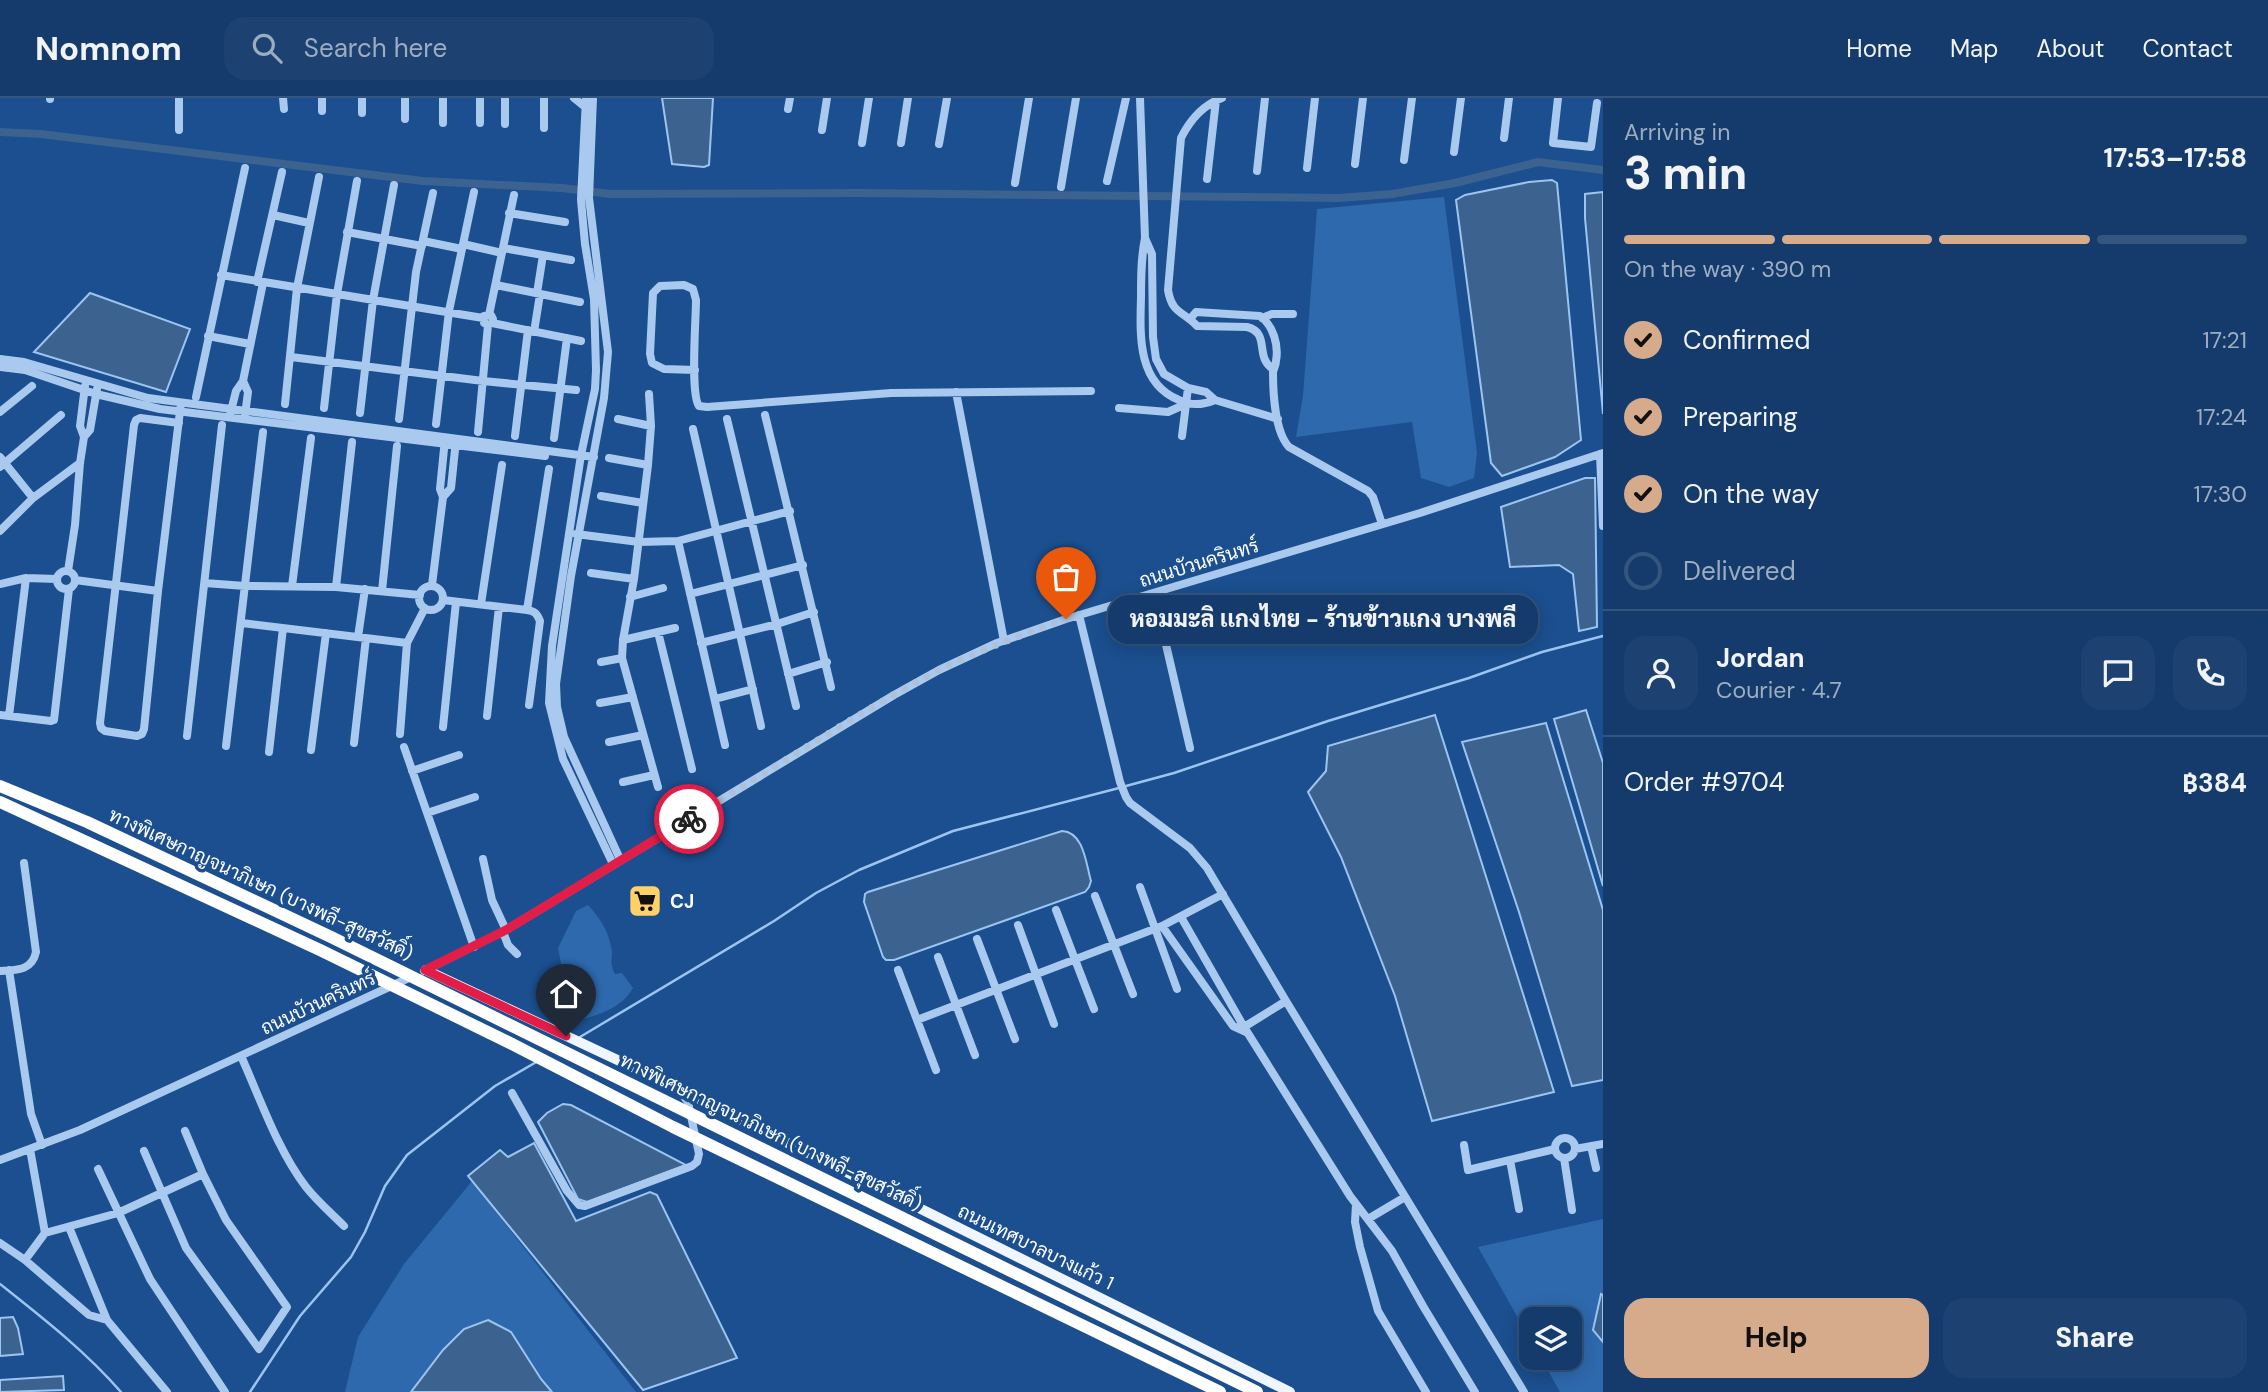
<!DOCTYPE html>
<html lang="en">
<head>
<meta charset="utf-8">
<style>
	:root { --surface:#143b6b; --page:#1d4271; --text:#f1f3f6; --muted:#9dadc1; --line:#33557e; --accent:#d6ab8b }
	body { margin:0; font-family:"DM Sans",Sarabun,sans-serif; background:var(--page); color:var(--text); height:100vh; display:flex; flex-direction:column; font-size:26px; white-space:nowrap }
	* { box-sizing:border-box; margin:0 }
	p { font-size:23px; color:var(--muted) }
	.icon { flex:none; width:38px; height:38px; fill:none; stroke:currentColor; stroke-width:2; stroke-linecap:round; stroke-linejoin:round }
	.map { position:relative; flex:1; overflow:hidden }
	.sheet { display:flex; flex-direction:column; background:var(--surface); width:665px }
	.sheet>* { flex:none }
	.controls { position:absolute; left:1519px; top:1209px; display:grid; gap:14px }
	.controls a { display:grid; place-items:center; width:63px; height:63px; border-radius:14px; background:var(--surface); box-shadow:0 4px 18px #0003,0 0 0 2px var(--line); font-size:35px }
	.pin { position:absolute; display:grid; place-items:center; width:60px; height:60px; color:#fff; margin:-72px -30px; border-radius:50% 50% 50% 0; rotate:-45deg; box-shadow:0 0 7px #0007 }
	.pin .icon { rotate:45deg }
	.courier { position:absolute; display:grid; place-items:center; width:70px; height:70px; margin:-35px; border:5px solid #e11d48; border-radius:50%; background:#fff; color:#222; box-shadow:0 2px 9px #0007 }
	.bubble { position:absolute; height:49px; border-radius:21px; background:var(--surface); box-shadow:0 4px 18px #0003,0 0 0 2px var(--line); font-size:23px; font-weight:800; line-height:49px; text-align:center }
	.head em { font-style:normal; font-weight:800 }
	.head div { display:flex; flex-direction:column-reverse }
	.head { display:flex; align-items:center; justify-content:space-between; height:119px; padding:0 21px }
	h1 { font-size:46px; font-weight:800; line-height:52px }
	.bar { display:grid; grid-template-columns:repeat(4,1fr); gap:10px 7px; align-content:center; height:84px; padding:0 21px }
	.bar i { height:9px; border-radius:5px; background:var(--line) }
	.bar .on { background:var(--accent) }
	.bar p { grid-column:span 4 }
	.line { display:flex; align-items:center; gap:18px; padding:0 21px; border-top:2px solid var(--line) }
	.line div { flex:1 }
	.round { display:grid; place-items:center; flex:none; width:74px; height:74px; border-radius:21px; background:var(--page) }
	ol { padding:0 21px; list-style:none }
	li { display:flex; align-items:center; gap:21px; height:77px }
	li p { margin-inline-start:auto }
	li .icon { padding:7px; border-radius:50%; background:var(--accent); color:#111; stroke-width:4 }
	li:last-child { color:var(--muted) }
	li i { width:38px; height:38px; border:4px solid var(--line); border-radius:50% }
	.cta { display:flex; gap:14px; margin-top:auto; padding:14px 21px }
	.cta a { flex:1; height:80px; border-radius:21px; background:var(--accent); color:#111; font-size:28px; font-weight:800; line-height:80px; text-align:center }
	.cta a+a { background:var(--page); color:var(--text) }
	header { display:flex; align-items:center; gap:42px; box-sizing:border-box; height:98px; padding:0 35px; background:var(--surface); border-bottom:2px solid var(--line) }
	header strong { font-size:33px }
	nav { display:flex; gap:38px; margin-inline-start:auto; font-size:24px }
	.search { width:490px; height:63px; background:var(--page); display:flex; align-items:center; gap:18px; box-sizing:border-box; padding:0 24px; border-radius:21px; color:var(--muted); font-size:26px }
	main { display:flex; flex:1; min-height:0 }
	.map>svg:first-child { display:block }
	.green { fill:#2e69ad }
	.water { fill:#3c6290; stroke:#9cc4f0; stroke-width:2 }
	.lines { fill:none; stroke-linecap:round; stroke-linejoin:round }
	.stream { stroke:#9cc4f0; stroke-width:2.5 }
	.canal { stroke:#3c6290; stroke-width:8 }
	.minor { stroke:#a9c9ee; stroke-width:8 }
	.major { stroke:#f0f6ff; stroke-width:10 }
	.highway-bridge { stroke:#fff; stroke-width:12 }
	.done { stroke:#afc1d8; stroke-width:7; stroke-dasharray:0 12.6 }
	.route { stroke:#e11d48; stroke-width:9 }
	.labels { text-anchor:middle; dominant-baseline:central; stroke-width:7; stroke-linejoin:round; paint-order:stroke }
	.street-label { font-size:19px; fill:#fff; stroke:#1b4f8f }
	.poi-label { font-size:19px; font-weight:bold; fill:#fff; stroke:#1b4f8f; text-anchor:start }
</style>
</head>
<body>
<header>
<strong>Nomnom</strong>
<div class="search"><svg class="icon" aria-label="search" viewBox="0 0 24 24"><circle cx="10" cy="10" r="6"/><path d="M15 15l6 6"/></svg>Search here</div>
<nav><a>Home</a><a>Map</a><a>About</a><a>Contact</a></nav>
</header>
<main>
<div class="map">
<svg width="1603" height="1294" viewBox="0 0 1603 1294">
	<rect width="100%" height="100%" fill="#1b4f8f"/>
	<path class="green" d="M 1444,99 L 1477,355 L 1474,380 L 1449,389 L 1421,380 L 1412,324 L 1296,339 L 1303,298 L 1317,111 Z
		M 588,807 C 599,819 608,832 611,848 C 614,862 608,861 615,876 L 622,875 L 633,890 C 621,910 603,915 581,922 L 560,899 L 565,885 L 558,850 L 576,813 Z
		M 472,1083 L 636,1294 L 345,1294 L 358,1239 L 404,1166 Z
		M 1603,1121 L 1603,1294 L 1560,1294 L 1541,1260 L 1570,1260 L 1570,1222 L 1531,1222 L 1531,1243 L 1478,1149 Z"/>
	<path class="water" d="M 662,0 L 713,0 L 709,67 L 704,69 L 672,66 Z
		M 1552,82 L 1557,85 L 1581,342 L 1555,359 L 1502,378 L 1491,365 L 1456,102 L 1465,97 L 1529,84 Z
		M 1603,94 L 1603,316 L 1585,120 L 1585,96 Z
		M 90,195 L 190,231 L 166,294 L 34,254 Z
		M 1585,380 L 1595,380 L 1597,529 L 1579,533 L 1573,476 L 1559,467 L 1510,469 L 1501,409 Z
		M 1586,612 L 1603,665 L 1603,788 L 1554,621 Z
		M 1435,617 L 1554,994 L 1432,1023 L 1395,898 L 1341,759 L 1308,694 L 1326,673 L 1328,648 Z
		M 1546,625 L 1603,812 L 1603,982 L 1572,988 L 1519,814 L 1462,644 Z
		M 1062,733 C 1084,734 1086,766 1091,783 L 1089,789 L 1085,794 L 894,862 L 886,862 L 883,859 L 864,804 L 865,796 L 868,794 Z
		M 563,1006 L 571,1007 L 686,1067 L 587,1104 L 578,1101 L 538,1024 L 547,1015 Z
		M 534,1045 L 576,1123 L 650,1094 L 657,1097 L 737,1260 L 643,1292 L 468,1078 L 500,1052 L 508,1059 Z
		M 1601,1196 L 1603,1197 L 1603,1244 L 1593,1232 Z
		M 13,1219 L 18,1230 L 23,1256 L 0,1258 L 0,1220 Z
		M 488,1222 L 511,1234 L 541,1281 L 552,1294 L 411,1294 L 443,1252 L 464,1231 Z
		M 63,1278 L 64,1292 L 0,1294 L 0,1282 Z"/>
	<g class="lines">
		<path class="stream" d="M 1126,688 L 1174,675 L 1328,623 L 1469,580 L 1542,554 L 1603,538
			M 580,939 L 774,823 L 816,795 L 859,772 L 953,733 L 1119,690
			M 0,1186 C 44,1221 84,1252 121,1294
			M 250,1294 L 300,1218 L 351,1159 L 365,1134 L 385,1088 L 407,1057 L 495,988 L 538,963"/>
		<path class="canal" d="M 0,34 L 41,36 L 423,83 L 562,90 L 610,96 L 858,95 L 1339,100 L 1392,96 L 1455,85 L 1538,64 L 1603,72"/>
		<path class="minor" d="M 50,0 L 50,1
			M 283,0 L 284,11
			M 322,0 L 322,13
			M 405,0 L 405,21
			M 443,0 L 443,25
			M 480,0 L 480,25
			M 505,0 L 505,26
			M 574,0 L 585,9
			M 586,0 L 581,102 L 585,146 L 594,201 L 596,272 L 595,291 L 581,357 L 552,548 L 549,605 L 563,661 L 613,766
			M 593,0 L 589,100 L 608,254 L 604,300 L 571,478 L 556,586 L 557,609 L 564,639 L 620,761
			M 1140,0 L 1145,140 C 1141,160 1141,179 1141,199 C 1140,237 1137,285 1179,302 C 1191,308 1203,307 1215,302
			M 1222,0 C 1203,7 1190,22 1181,40 L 1168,192 C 1172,216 1183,213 1197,228 L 1247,229 C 1271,235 1254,259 1273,271
			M 1558,0 L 1553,45 L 1591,49 L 1597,5
			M 788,11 L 790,0
			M 362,15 L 362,0
			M 544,30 L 544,0
			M 179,32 L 179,0
			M 822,32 L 827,0
			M 1504,40 L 1509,0
			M 862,45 L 869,0
			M 901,45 L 908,0
			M 939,46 L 947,0
			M 1454,54 L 1461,0
			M 1404,62 L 1412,0
			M 1355,66 L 1363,0
			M 1307,70 L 1315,0
			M 1257,73 L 1265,0
			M 1207,81 L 1216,2
			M 1107,83 L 1126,0
			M 1015,85 L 1029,0
			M 1061,89 L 1076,0
			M 509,115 L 565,124
			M 273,117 L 309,125
			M 347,134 L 422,148
			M 1145,140 L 1152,156 L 1153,239 L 1156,261 L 1164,276 L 1188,290 L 1206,294 L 1215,302 L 1278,321
			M 423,143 L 462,151
			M 463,146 L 502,155
			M 503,150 L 571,162
			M 221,177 L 483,220
			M 257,184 L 282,74
			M 496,187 L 580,204
			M 537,195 L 543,157
			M 489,217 L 514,97
			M 1262,220 L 1272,216 L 1293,216
			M 1190,221 L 1196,214 L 1260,218 C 1273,227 1279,247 1276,263 C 1276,267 1274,270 1273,274 C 1273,295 1275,334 1289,349 L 1368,393 L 1373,399 L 1382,426
			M 492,225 L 493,221 L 491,217 L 484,218 L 484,225 L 488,227 L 492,225 L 581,243
			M 534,234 L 540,196
			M 208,238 L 250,246
			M 291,259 L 483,283 L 576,292
			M 0,261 L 24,264 L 148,300 L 594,359
			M 0,269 L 25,272 L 96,296 L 160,311 L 545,358
			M 695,272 L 664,271 L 652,265 L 650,256 L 653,195 L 660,188 L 684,187 L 693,191 L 696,202 C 696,221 690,296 699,308 L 707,309 L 891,295 L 1091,293
			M 243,283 L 248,294 L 245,317
			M 956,294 L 1004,543
			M 649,296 L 651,328 L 648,367 L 634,481 L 623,542 L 622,560 L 658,689
			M 196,299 L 245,70
			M 285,306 L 297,190 L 319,79
			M 324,310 L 337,196 L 357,83
			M 1119,310 L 1168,314 L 1186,306
			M 0,314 L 32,288
			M 360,315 L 373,202 L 394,87
			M 230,317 L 236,293 L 243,283 L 263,185
			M 765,317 L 831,589
			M 399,321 L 416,174 L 433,95
			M 618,321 L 651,328
			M 727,321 L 796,608
			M 179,325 L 140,320 L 136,322 L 134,327 L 100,625 L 101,630 L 105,633 L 137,638 L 142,636 L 144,631 L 158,493 L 181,305
			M 436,326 L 449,213 L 474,94
			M 693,331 L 761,628
			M 478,334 L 488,227
			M 515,338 L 528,232
			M 1182,338 L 1188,290
			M 84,339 L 80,328 L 85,288
			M 554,340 L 567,240
			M 1600,356 L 1603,428
			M 0,359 L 33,400
			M 609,360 L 648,367
			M 0,369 L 61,317
			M 601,398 L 643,405
			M 443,399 L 451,390 L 456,342
			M 0,433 L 33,400 L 80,365
			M 576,436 L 639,444 L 678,443 L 790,413
			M 678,443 L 725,647
			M 68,473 L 75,427 L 80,365 L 84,339 L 90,332 L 97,291
			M57 482a9 9 0 1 1 18 0a9 9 0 1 1-18 0Z
			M 591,475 L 634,481
			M 75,482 L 158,493
			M 205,485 L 245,488 L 336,489 L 420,497
			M 0,486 L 26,480 L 57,481
			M 432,487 L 443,399 L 440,391 L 445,341
			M419 500a12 12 0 1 1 24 0a12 12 0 1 1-24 0Z
			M 292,488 L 311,340
			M 336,489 L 352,344
			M 382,493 L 397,348
			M 1154,495 L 1190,650
			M 690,496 L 803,467
			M 630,499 L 663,490
			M 443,502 L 527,512 C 534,513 537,515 540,523 L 529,607
			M 481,506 L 502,367
			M 527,512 L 549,371
			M 1079,517 L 1120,684 L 1126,699 L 1130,705 L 1190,750 L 1207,770 L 1286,903 L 1524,1294
			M 242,525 L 407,545
			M 658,534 L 692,671
			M 358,539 L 365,491
			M 623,542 L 675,530
			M 701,545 L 777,526 L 814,514
			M 601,564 L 622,560
			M 788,576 L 827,564
			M 715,601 L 753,591
			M 600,605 L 633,599
			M 0,617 L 51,623 L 54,622 L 69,491
			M 9,618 L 26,480
			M 487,618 L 499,509
			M 443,629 L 456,504
			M 400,636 L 407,545 L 425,510
			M 187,638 L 222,327
			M 609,644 L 643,637
			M 354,645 L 366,540
			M 226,648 L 263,334
			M 404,649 L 474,849
			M 311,652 L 326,535
			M 269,654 L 283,530
			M 412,673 L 459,657
			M 623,684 L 654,677
			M 427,715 L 475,699
			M 483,761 L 492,802 L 506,832
			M 1140,789 L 1177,891
			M 1095,798 L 1133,896
			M 1056,812 L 1094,911
			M 1181,819 L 1244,929 L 1350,1098 L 1392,1153 L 1423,1208 L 1475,1294
			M 1018,827 L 1054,926
			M 1162,828 L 1233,928 L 1246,934
			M 503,834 L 508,847 L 517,856
			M 977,841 L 1015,941
			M 938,859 L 975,957
			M 9,872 L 31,1016 L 42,1047
			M 898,872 L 936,972
			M 0,873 C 16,872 32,873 36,854 L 24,765
			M 424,873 L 506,832 L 894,597 L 939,572 L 997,545 L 1066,521 L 1420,415 L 1603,355
			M 917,922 L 1162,828 L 1223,796
			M 1244,929 L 1286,903
			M 241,958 C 260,1000 278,1053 306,1089 C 317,1103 331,1115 344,1128
			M 512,995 L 567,1093 L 579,1107 L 585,1108 L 692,1068 L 697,1064 L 699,1056 L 688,1004 L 679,992
			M1555 1050a10 10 0 1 1 20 0a10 10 0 1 1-20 0Z
			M 1464,1047 L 1468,1072 L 1555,1051
			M 1591,1048 L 1596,1070
			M 1575,1051 L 1603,1046
			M 144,1053 L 186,1150 L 259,1251 L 287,1209 L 226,1122 L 203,1076 L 185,1033
			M 1564,1060 L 1572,1112
			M 0,1062 L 80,1032 L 413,878
			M 1510,1062 L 1519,1111
			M 98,1071 L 150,1181 L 225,1294
			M 1356,1106 L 1355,1124 L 1360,1149 L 1378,1213 L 1426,1294
			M 1368,1121 L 1405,1099
			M 69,1129 L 107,1222 L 167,1294
			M 45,1135 L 118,1115 L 203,1076
			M 0,1145 L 25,1162 L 89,1217 L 107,1222
			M 25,1162 L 45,1135 L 30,1051"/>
		<path class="major" d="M 426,872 L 677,990 L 1290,1294"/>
		<path class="highway-bridge" d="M 0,688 L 87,724 L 331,839 L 1257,1294
			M 0,704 L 320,852 L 510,945 L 673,1029 L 1220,1294"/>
	</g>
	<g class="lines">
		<path class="done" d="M 689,721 C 772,672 852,618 937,573 C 979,552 1022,537 1066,521"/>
		<path class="route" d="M 566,938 L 425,872 L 506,832 L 689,721"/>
	</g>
	<defs>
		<symbol id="supermarket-square" viewBox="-11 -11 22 22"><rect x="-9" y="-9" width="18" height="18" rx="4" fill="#ffd166" stroke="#1b4f8f"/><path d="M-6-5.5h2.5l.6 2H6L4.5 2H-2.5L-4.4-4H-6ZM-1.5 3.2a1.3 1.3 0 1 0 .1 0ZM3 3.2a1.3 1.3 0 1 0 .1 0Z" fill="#111"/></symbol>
	</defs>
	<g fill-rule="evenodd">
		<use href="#supermarket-square" x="626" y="784" width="38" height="38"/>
	</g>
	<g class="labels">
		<g class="street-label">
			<text transform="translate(1199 465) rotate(-17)">ถนนบัวนครินทร์</text>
			<text transform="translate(261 786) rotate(25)">ทางพิเศษกาญจนาภิเษก (บางพลี-สุขสวัสดิ์)</text>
			<text transform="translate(318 905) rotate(-25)">ถนนบัวนครินทร์</text>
			<text transform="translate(771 1034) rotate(26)">ทางพิเศษกาญจนาภิเษก (บางพลี-สุขสวัสดิ์)</text>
			<text transform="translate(1036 1149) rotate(26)">ถนนเทศบาลบางแก้ว 1</text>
		</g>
		<g class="poi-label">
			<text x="670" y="803">CJ</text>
		</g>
	</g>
</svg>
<div class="controls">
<a><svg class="icon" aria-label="layers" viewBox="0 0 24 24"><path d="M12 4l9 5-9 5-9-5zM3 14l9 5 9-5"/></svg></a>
</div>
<div class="pin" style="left:1066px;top:521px;background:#ea580c"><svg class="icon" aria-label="bag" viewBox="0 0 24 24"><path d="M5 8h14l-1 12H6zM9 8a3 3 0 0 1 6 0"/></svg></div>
<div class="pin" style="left:566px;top:938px;background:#1f2937"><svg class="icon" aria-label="home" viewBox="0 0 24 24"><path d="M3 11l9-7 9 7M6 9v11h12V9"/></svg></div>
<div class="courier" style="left:689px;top:721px"><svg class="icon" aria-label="bike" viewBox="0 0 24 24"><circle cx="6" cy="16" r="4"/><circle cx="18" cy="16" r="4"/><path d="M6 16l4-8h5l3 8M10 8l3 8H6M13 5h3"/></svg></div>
<div class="bubble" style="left:1108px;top:497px;width:430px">หอมมะลิ เเกงไทย - ร้านข้าวแกง บางพลี</div>
</div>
<section class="sheet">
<div class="head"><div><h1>3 min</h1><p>Arriving in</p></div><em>17:53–17:58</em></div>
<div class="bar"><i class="on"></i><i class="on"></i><i class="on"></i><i></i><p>On the way · 390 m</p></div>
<ol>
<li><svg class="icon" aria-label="check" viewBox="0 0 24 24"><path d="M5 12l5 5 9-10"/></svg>Confirmed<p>17:21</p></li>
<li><svg class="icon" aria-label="check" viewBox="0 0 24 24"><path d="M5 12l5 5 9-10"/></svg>Preparing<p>17:24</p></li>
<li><svg class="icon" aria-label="check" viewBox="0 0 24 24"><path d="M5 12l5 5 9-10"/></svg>On the way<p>17:30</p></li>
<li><i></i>Delivered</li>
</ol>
<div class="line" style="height:126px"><a class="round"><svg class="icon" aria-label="person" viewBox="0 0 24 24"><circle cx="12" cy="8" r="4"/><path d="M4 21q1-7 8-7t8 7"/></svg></a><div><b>Jordan</b><p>Courier · 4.7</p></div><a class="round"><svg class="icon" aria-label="chat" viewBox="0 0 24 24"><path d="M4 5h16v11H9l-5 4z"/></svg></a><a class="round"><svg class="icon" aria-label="phone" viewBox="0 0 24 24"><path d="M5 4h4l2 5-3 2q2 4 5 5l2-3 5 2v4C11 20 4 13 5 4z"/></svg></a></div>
<div class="line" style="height:91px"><div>Order #9704</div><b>฿384</b></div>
<div class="cta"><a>Help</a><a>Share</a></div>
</section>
</main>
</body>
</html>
